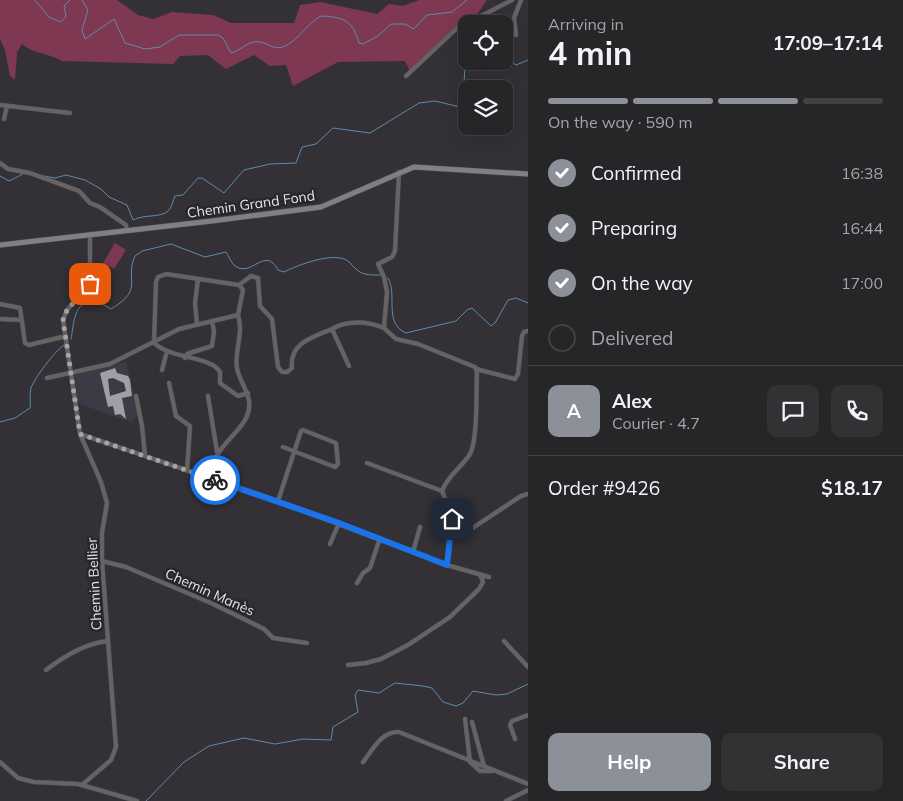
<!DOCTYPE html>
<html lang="en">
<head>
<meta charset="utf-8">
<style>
	:root { --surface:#262528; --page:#323134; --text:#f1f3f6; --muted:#a4a5a8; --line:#424245; --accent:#8c9099 }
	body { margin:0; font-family:Mulish,sans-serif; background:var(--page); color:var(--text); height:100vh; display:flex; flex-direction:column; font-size:19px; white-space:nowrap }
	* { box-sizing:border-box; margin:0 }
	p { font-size:16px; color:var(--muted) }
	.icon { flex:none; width:28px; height:28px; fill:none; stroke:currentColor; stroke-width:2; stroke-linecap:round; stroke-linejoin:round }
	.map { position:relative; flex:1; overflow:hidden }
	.sheet { display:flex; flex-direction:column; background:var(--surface); width:375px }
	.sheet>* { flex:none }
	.controls { position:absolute; left:458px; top:15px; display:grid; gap:10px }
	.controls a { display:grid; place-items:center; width:55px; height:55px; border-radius:10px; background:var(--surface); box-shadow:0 5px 20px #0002,0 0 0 1px var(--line); font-size:25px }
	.pin { position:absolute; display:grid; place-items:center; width:42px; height:42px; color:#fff; margin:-21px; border-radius:10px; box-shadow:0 2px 8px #0006 }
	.courier { position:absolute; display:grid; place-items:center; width:50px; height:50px; margin:-25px; border:4px solid #1a73e8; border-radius:50%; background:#fff; color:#222; box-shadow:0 1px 6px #0007 }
	.overview em { font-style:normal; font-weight:700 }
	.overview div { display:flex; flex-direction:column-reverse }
	.overview { display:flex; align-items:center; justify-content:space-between; height:85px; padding:0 20px }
	h1 { font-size:32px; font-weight:700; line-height:38px }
	.bar { display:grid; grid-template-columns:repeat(4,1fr); gap:8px 5px; align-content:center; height:60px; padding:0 20px }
	.bar i { height:6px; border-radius:4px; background:var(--line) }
	.bar .on { background:var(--accent) }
	.bar p { grid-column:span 4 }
	.line { display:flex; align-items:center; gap:12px; padding:0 20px; border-top:1px solid var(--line) }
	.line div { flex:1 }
	.round { display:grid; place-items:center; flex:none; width:52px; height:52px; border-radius:10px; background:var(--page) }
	ol { padding:0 20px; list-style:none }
	li { display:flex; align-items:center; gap:15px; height:55px }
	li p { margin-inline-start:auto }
	li .icon { padding:5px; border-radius:50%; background:var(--accent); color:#fff; stroke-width:4 }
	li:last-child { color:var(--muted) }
	li i { width:28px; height:28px; border:2px solid var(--line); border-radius:50% }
	.action { display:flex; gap:10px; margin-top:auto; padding:10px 20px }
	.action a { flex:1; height:58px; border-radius:10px; background:var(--accent); color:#fff; font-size:20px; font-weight:700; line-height:58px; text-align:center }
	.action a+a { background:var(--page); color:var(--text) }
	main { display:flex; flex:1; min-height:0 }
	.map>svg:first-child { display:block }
	.built { fill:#3e3a45 }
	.green { fill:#7f3852 }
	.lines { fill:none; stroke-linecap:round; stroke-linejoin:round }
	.stream { stroke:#5d8bad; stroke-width:1 }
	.building { fill:#9ea0a5; fill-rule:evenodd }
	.street-casing { stroke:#4f4d52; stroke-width:5 }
	.secondary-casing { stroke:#4f4d52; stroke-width:6 }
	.street { stroke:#666365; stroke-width:4 }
	.secondary { stroke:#827f81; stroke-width:5 }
	.done { stroke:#a5a4a8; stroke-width:5; stroke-dasharray:0 9 }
	.route { stroke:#1a73e8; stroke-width:6 }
	.labels { text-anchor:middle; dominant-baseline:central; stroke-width:5; stroke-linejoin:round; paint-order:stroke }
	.street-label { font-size:14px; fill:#e3e2e5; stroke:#29272c }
</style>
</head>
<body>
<main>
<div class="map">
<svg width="528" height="801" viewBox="0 0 528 801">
	<rect width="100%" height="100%" fill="#333136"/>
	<path class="built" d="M 126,362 L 139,414 L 131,422 L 77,403 L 74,373 Z"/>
	<path class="green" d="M 0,0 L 117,0 L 138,15 L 153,19 L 172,12 L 213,15 L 231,23 L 294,23 L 300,5 L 320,2 L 377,14 L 389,4 L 403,6 L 419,0 L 487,0 L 472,22 L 453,33 L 411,73 L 405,61 L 338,62 L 293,86 L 286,65 L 270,66 L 254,55 L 226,69 L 208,55 L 180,56 L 173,64 L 62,61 C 49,53 33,54 22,44 L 17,52 L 15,80 L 10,76 L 5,50 L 0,39 Z
		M 115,243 L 126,250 L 114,269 L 103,263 Z"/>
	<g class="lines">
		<path class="stream" d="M 35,0 L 49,17 L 61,22 L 66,16 L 64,6 L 70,0
			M 82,0 L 88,10 L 82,30 L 85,39 L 114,19 L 125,43 L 145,49 L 160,47 L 179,35 L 218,35 L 223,38 L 231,53 C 242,50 248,40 260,42 C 270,44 275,51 285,46 C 300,39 306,24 321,16 C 344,17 353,21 359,43 L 363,44 L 378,36 L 391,24 L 405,24 L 414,29 L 427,15 L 452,12 L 467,0
			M 504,57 L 516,65 L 528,60
			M 39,175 L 55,178 L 66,175 L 85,180 L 101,189 L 109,197 L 127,205 L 133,220 C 144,214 161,218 168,211 C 172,207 173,201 175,196 L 183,195 L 198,178 L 202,178 L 224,193 L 244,170 L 270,164 L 296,163 L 302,147 L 316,144 L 333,128 L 370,133 L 419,103 L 435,101 L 460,107 L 463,104 L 466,46
			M 0,176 L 9,181 L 23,174
			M 388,278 C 398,294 383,323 406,333 L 456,321 L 467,310 L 472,308 L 491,326 L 495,323 L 508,300 L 516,298 L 528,303
			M 71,339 C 74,324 73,301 95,300 L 111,309 C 145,289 124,280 135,256 L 142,251 L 171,244 L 205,257 L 226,252 C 229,256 231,263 235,266 C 252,278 265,245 278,270 L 284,272 C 298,265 334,251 348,261 C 351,263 353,267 356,269 C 363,276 373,275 382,275
			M 0,422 L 15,418 L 30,408 C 31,401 29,395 31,388 C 35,377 55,351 64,345
			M 146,801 L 184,762 L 209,746 L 244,738 L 275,744 L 303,739 L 331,740 L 333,727 L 358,712 L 355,695 L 358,690 L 379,693 L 395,683 L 423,686 L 432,688 L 443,702 L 456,706 L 463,703 L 473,691 L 496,695 L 507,694 L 528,684"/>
	</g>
	<path class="building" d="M 115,368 L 117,373 L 128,376 L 130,380 L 132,396 L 122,398 L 126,419 L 120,414 L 115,415 L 113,406 L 108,407 L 100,373 ZM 113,378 L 124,383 L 126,391 L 110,396 L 108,379 Z"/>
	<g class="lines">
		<defs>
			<path id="street" d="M 516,35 L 514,18 L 521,0
				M 406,76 L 456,29 L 512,0
				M 0,105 L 70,113
				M 4,119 L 7,106
				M 0,163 L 8,169 L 30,173 L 79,191 L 90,203 L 100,207 L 126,225 L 127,231
				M 399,172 L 395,251 L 392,257 L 378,264 L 384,277 L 387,292 L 384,328 L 396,339 L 418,344 L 475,367 L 477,373 C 476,390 478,440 470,454 C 462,467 448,475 442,491 L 452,516 L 447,565
				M 239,285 L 251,276 L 258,278 L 260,306 L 272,319 L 278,367 L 282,372 L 287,372 L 292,368 C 289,343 313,337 332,329
				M 0,304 L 20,308 L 25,343 L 29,345 L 66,336
				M 238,315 L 243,290 L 239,285 L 166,274 L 158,277 L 156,282 L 154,343 C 171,359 211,356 220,372 L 220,383 L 238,396 L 248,393
				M 0,319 L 22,320
				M 197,324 L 195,303 L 198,279
				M 185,358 L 187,354 L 212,346 L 214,331 L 212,321
				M 349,366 L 332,329 C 347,320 367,321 384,328
				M 476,369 L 515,379 L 518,374 L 522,336 L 524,332 L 528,331
				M 162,370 L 167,351
				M 47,378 L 110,364 L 179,329 L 238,315
				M 169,383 L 176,416 L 190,426 L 187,471
				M 136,396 L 142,426 L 145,456
				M 208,396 L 222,482
				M 80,434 L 269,498 L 447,565 L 489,577
				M 217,456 C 224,441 241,431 247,416 C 255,397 240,385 237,368 C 234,350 244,335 238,315
				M 367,463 L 442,491
				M 278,501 L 301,431 L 303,430 L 336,443 L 338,464 L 335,467 L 283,447
				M 450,532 L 465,533 L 521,496 L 528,494
				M 330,544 L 339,523
				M 413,552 L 420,527
				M 102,561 L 126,567 L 211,603 L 264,629 L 273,638 L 307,643
				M 357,583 L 363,573 L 370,568 L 380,538
				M 504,641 L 528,667
				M 348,665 L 366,663 L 381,659 L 408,645 L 450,617 L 479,589 L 483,582 L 480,574
				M 46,670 C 63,657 86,643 108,641
				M 465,719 L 470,762 L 480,771 L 492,771
				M 472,722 L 484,766
				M 515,739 L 510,725 L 512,721 L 528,715
				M 0,762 L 18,778 L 34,782 L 78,784 L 137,801
				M 363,762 C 373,750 381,731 399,732 L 528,784
				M 82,785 L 111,760 L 116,747 L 102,561 L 102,533 L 107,503 L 101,482 L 80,434 L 63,320 L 67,310 L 90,284 L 90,234
				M 506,801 L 528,790"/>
			<path id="secondary" d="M 0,245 L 212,221 L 321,207 L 414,167 L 528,174"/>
		</defs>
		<use href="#street" class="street-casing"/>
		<use href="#secondary" class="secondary-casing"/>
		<use href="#street" class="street"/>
		<use href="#secondary" class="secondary"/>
	</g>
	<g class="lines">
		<path class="done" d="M 90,284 L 67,310 L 63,320 L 80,434 L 215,480"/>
		<path class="route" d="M 215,480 L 339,523 L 447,565 L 452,519"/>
	</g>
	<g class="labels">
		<g class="street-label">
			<text transform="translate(251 204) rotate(-8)">Chemin Grand Fond</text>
			<text transform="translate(94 584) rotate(-93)">Chemin Bellier</text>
			<text transform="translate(210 592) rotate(24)">Chemin Manès</text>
		</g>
	</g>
</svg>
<div class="controls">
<a><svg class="icon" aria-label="locate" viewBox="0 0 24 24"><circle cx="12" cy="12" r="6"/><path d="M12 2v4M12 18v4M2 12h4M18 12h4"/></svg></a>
<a><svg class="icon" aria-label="layers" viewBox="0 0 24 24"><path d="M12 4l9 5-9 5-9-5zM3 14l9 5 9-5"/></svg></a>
</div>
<div class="pin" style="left:90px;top:284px;background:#ea580c"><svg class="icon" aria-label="bag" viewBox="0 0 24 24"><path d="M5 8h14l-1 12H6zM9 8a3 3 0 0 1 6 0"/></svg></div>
<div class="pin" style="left:452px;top:519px;background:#1f2937"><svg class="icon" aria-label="home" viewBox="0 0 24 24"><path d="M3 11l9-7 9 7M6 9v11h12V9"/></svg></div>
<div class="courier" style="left:215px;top:480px"><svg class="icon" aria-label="bike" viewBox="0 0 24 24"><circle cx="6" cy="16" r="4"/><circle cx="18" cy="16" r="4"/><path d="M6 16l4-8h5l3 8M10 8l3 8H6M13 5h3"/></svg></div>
</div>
<section class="sheet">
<div class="overview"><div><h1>4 min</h1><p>Arriving in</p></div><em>17:09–17:14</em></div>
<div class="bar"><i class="on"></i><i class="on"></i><i class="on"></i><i></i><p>On the way · 590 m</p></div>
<ol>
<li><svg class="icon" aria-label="check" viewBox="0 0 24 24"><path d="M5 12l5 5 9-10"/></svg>Confirmed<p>16:38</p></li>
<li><svg class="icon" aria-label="check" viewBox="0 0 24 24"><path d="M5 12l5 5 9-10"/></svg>Preparing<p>16:44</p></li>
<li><svg class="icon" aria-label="check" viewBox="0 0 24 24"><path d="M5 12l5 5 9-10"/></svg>On the way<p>17:00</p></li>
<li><i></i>Delivered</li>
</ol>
<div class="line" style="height:90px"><b class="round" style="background:var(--accent);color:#fff">A</b><div><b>Alex</b><p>Courier · 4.7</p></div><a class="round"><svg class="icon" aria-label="chat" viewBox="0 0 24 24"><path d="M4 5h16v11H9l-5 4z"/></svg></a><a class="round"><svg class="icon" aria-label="phone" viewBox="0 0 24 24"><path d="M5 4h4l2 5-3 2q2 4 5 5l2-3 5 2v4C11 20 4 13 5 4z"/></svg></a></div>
<div class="line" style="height:65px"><div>Order #9426</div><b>$18.17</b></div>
<div class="action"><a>Help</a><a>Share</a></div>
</section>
</main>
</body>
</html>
